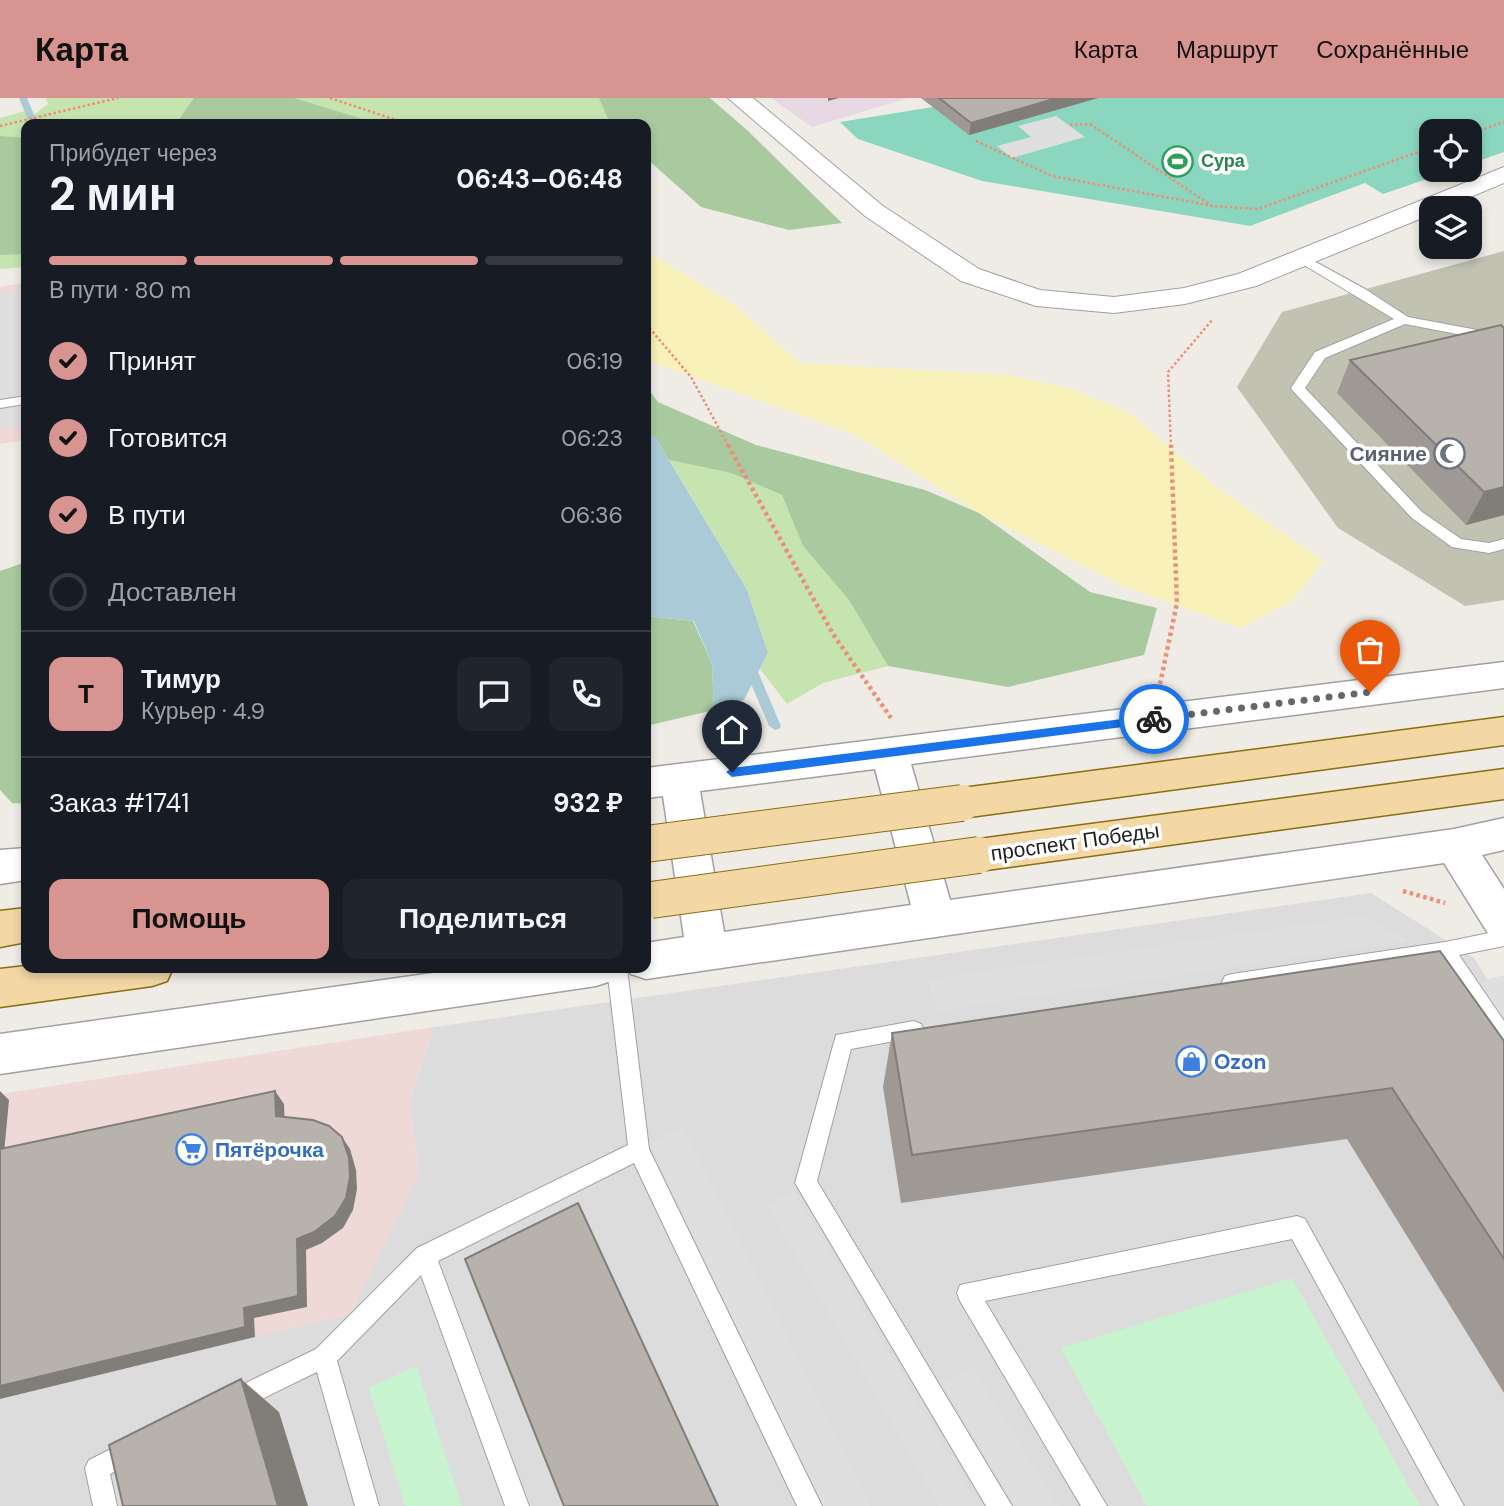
<!DOCTYPE html>
<html lang="ru">
<head>
<meta charset="utf-8">
<style>
	:root { --surface:#171b24; --page:#20242c; --text:#f1f3f6; --muted:#9ea1a6; --line:#363941; --accent:#d89490 }
	body { margin:0; font-family:"DM Sans",sans-serif; background:var(--page); color:var(--text); height:100vh; display:flex; flex-direction:column; font-size:26px; white-space:nowrap }
	* { box-sizing:border-box; margin:0 }
	p { font-size:23px; color:var(--muted) }
	.icon { flex:none; width:38px; height:38px; fill:none; stroke:currentColor; stroke-width:2; stroke-linecap:round; stroke-linejoin:round }
	.map { position:relative; flex:1; overflow:hidden }
	.drawer { position:absolute; left:21px; top:21px; width:630px; height:854px; display:flex; flex-direction:column; background:var(--surface); border-radius:14px; box-shadow:0 4px 10px #0003 }
	.drawer>* { flex:none }
	.controls { position:absolute; left:1419px; top:21px; display:grid; gap:14px }
	.controls a { display:grid; place-items:center; width:63px; height:63px; border-radius:14px; background:var(--surface); box-shadow:0 4px 10px #0003; font-size:35px }
	.pin { position:absolute; display:grid; place-items:center; width:60px; height:60px; color:#fff; margin:-72px -30px; border-radius:50% 50% 50% 0; rotate:-45deg; box-shadow:0 0 7px #0007 }
	.pin .icon { rotate:45deg }
	.courier { position:absolute; display:grid; place-items:center; width:70px; height:70px; margin:-35px; border:5px solid #1a73e8; border-radius:50%; background:#fff; color:#222; box-shadow:0 2px 9px #0007 }
	.headline em { font-style:normal; font-weight:700 }
	.headline div { display:flex; flex-direction:column-reverse }
	.headline { display:flex; align-items:center; justify-content:space-between; height:119px; padding:0 28px }
	h1 { font-size:46px; font-weight:700; line-height:52px }
	.bar { display:grid; grid-template-columns:repeat(4,1fr); gap:10px 7px; align-content:center; height:84px; padding:0 28px }
	.bar i { height:9px; border-radius:5px; background:var(--line) }
	.bar .selected { background:var(--accent) }
	.bar p { grid-column:span 4 }
	.line { display:flex; align-items:center; gap:18px; padding:0 28px; border-top:2px solid var(--line) }
	.line div { flex:1 }
	.round { display:grid; place-items:center; flex:none; width:74px; height:74px; border-radius:14px; background:var(--page) }
	ol { padding:0 28px; list-style:none }
	li { display:flex; align-items:center; gap:21px; height:77px }
	li p { margin-inline-start:auto }
	li .icon { padding:7px; border-radius:50%; background:var(--accent); color:#111; stroke-width:4 }
	li:last-child { color:var(--muted) }
	li i { width:38px; height:38px; border:4px solid var(--line); border-radius:50% }
	.cta { display:flex; gap:14px; margin-top:auto; padding:14px 28px }
	.cta a { flex:1; height:80px; border-radius:14px; background:var(--accent); color:#111; font-size:28px; font-weight:700; line-height:80px; text-align:center }
	.cta a+a { background:var(--page); color:var(--text) }
	header { display:flex; align-items:center; gap:42px; box-sizing:border-box; height:98px; padding:0 35px; background:var(--accent); color:#111 }
	header strong { font-size:33px }
	nav { display:flex; gap:38px; margin-inline-start:auto; font-size:24px }
	.map>svg:first-child { display:block }
	.residential { fill:#dddcdc }
	.commercial { fill:#eed9d7 }
	.industrial { fill:#e7d8e3 }
	.construction { fill:#c1c2b2 }
	.grass { fill:#c5e4b0 }
	.forest { fill:#a8ca9e }
	.sand { fill:#f8f1ba }
	.park { fill:#c7f4ce }
	.pitch { fill:#8bd6bf }
	.parking { fill:#dfdfdf }
	.water { fill:#aacad8 }
	.lines { fill:none; stroke-linecap:round; stroke-linejoin:round }
	.stream { fill:#aacad8; fill-rule:evenodd }
	.service-casing { stroke:#a0a0a0; stroke-width:2 }
	.minor-casing { stroke:#a0a0a0; stroke-width:2 }
	.tertiary-casing { stroke:#a0a0a0; stroke-width:3 }
	.primary-casing { stroke:#8b6c0e; stroke-width:3 }
	.path-far1 { stroke:#ed8e79; stroke-width:2.5; stroke-dasharray:2.5 2.5; stroke-linecap:butt }
	.path { stroke:#ed8e79; stroke-width:4.5; stroke-dasharray:3.5 3.5; stroke-linecap:butt }
	.service { fill:#fff; fill-rule:evenodd }
	.minor { fill:#fff; fill-rule:evenodd }
	.tertiary { fill:#fff; fill-rule:evenodd }
	.primary { fill:#f3d8a6; fill-rule:evenodd }
	.primary-bridge-casing { stroke:#8b6c0e; stroke-width:38; stroke-linecap:butt }
	.primary-bridge { stroke:#f3d8a6; stroke-width:36 }
	.wall { fill:#9e9994 }
	.shaded-wall { fill:#817d78 }
	.building { fill:#b8b2ac; stroke:#817d78; stroke-width:2 }
	.route { fill:#1a73e8 }
	.done { stroke:#686765; stroke-width:7; stroke-dasharray:0 12.6 }
	.labels { text-anchor:middle; dominant-baseline:central; stroke-width:7; stroke-linejoin:round; paint-order:stroke }
	.far-leisure-label { font-size:18px; font-weight:bold; fill:#27864d; stroke:#fff; text-anchor:start }
	.worship-label { font-size:21px; font-weight:bold; fill:#5b616d; stroke:#fff; text-anchor:end }
	.street-label { font-size:21px; fill:#1f1f1f; stroke:#fff }
	.shop-label { font-size:21px; font-weight:bold; fill:#366cbe; stroke:#fff; text-anchor:start }
</style>
</head>
<body>
<header>
<strong>Карта</strong>
<nav><a>Карта</a><a>Маршрут</a><a>Сохранённые</a></nav>
</header>
<div class="map">
<svg width="1504" height="1408" viewBox="0 0 1504 1408">
	<rect width="100%" height="100%" fill="#efece6"/>
	<path class="residential" d="M 1371,795 L 1474,860 L 1504,907 L 1504,1408 L 0,1408 L 0,1301 L 350,1216 L 419,1076 L 410,1002 L 434,929 Z"/>
	<path class="commercial" d="M 26,184 L 26,342 L 0,346 L 0,189 Z
		M 434,929 L 410,1002 L 419,1076 L 350,1216 L 0,1301 L 0,996 Z"/>
	<path class="industrial" d="M 771,0 L 908,0 L 812,29 Z"/>
	<path class="construction" d="M 1504,153 L 1504,502 L 1465,508 L 1338,430 L 1237,289 L 1282,214 Z"/>
	<path class="grass" d="M 46,0 L 602,0 L 606,2 L 607,26 L 26,26 L 26,169 L 0,171 L 0,20 L 28,12 L 31,19 L 48,6 Z
		M 669,362 L 731,375 L 782,397 L 803,448 L 849,502 L 888,568 L 823,585 L 787,606 L 760,571 L 768,555 L 747,492 Z"/>
	<path class="forest" d="M 194,0 L 294,0 L 379,26 L 176,26 Z
		M 599,0 L 710,0 L 747,32 L 842,125 L 789,132 L 701,109 L 646,60 L 646,26 L 610,26 Z
		M 0,38 L 26,40 L 26,156 L 0,157 Z
		M 646,288 L 658,304 L 756,347 L 925,392 L 979,415 L 1090,494 L 1157,510 L 1144,557 L 1008,589 L 888,568 L 849,502 L 803,448 L 782,397 L 731,375 L 669,362 L 655,339 L 646,335 Z
		M 26,464 L 26,706 L 12,705 L 0,692 L 0,473 Z
		M 646,518 L 693,523 L 712,566 L 714,612 L 646,628 Z"/>
	<path class="sand" d="M 646,153 L 733,206 L 800,265 L 1008,277 L 1071,291 L 1130,315 L 1216,389 L 1323,463 L 1293,502 L 1241,530 L 1125,489 L 979,415 L 855,337 L 646,262 Z"/>
	<path class="park" d="M 1292,1180 L 1420,1408 L 1147,1408 L 1061,1250 Z
		M 416,1268 L 462,1408 L 405,1408 L 369,1290 Z"/>
	<path class="pitch" d="M 941,0 L 1504,0 L 1504,54 L 1470,66 L 1470,33 L 1432,33 L 1432,72 L 1453,72 L 1383,96 L 1365,85 L 1250,128 L 982,83 L 858,41 L 840,24 L 933,9 Z"/>
	<path class="parking" d="M 1056,18 L 1085,39 L 1012,60 L 997,48 L 1031,39 L 1018,28 Z
		M 26,192 L 26,325 L 0,330 L 0,196 Z
		M 1365,818 L 1408,843 L 937,913 L 928,881 Z
		M 1504,877 L 1504,968 L 1452,891 Z
		M 684,1029 L 871,1408 L 822,1408 L 650,1045 Z
		M 794,1093 L 979,1408 L 939,1408 L 767,1107 Z
		M 973,1269 L 1058,1408 L 1015,1408 L 943,1286 Z"/>
	<path class="water" d="M 646,335 L 655,339 L 747,492 L 768,555 L 744,602 L 714,612 L 712,566 L 694,523 L 646,518 Z"/>
	<g class="lines">
		<path class="stream" d="M 19,0 L 27,0 L 38,26 L 30,26 Z
			M 749,563 L 755,567 L 781,628 L 779,631 L 775,632 L 769,628 L 743,567 Z"/>
		<defs>
			<path id="service" d="M 1303,157 L 1365,191 L 1408,219 L 1504,237 L 1504,245 L 1405,226 L 1325,260 L 1305,290 L 1422,414 L 1461,441 L 1489,445 L 1504,441 L 1504,451 L 1489,455 L 1452,449 L 1412,420 L 1293,293 L 1291,290 L 1315,254 L 1394,221 L 1299,164 L 1297,161 Z
				M 26,298 L 26,306 L 0,310 L 0,302 Z
				M 1504,832 L 1504,848 L 1459,857 L 1504,923 L 1504,949 L 1497,946 L 1440,861 L 1232,892 L 1225,890 L 1222,884 L 1225,878 L 1232,876 L 1445,844 Z
				M 607,870 L 627,870 L 649,1051 L 822,1408 L 797,1408 L 634,1065 L 438,1163 L 529,1408 L 505,1408 L 421,1177 L 337,1263 L 379,1408 L 355,1408 L 317,1274 L 235,1314 L 227,1310 L 223,1302 L 227,1294 L 316,1251 L 417,1150 L 628,1047 Z
				M 914,923 L 921,926 L 924,932 L 921,938 L 851,951 L 817,1083 L 1012,1408 L 986,1408 L 795,1085 L 836,937 Z
				M 1297,1118 L 1305,1121 L 1464,1408 L 1439,1408 L 1292,1141 L 985,1203 L 1107,1408 L 1081,1408 L 960,1203 L 957,1195 L 960,1187 Z
				M 131,1341 L 139,1345 L 143,1353 L 139,1361 L 110,1376 L 117,1408 L 93,1408 L 85,1370 L 89,1362 Z"/>
			<path id="minor" d="M 728,0 L 753,0 L 883,108 L 979,171 L 1040,192 L 1114,199 L 1184,190 L 1238,176 L 1504,69 L 1504,85 L 1444,110 L 1432,110 L 1432,116 L 1256,188 L 1185,206 L 1114,215 L 1036,208 L 961,183 L 865,118 Z"/>
			<path id="tertiary" d="M 1504,564 L 1504,590 L 911,666 L 950,802 L 1454,731 L 1504,720 L 1504,752 L 1482,757 L 1504,791 L 1504,843 L 1489,837 L 1444,765 L 646,881 L 631,876 L 628,870 L 646,870 L 646,845 L 684,839 L 663,698 L 646,700 L 646,670 ZM 875,671 L 911,807 L 724,834 L 700,693 Z
				M 26,750 L 26,782 L 0,786 L 0,752 Z
				M 468,870 L 617,870 L 611,883 L 596,888 L 0,976 L 0,936 Z"/>
			<path id="primary" d="M 1504,619 L 1504,647 L 962,720 L 948,716 L 943,705 L 948,694 L 962,690 Z
				M 1504,671 L 1504,701 L 979,773 L 965,769 L 959,757 L 965,745 L 979,741 Z
				M 26,810 L 26,844 L 0,849 L 0,813 Z
				M 26,868 L 26,870 L 173,870 L 167,883 L 152,888 L 0,909 L 0,871 Z"/>
		</defs>
		<use href="#service" class="service-casing"/>
		<use href="#minor" class="minor-casing"/>
		<use href="#tertiary" class="tertiary-casing"/>
		<use href="#primary" class="primary-casing"/>
		<path class="path-far1" d="M 330,0 L 408,26
			M 1070,27 L 1090,26 L 1212,108 L 1258,111 L 1432,49
			M 0,28 L 118,0
			M 1470,36 L 1504,24
			M 976,43 L 1052,78 L 1208,107
			M 646,226 L 691,279 L 729,349
			M 1171,349 L 1168,274 L 1213,221"/>
		<path class="path" d="M 728,347 L 833,536 L 891,620
			M 1160,586 L 1177,505 L 1171,347
			M 1403,793 L 1445,805"/>
		<use href="#service" class="service"/>
		<use href="#minor" class="minor"/>
		<use href="#tertiary" class="tertiary"/>
		<use href="#primary" class="primary"/>
		<defs>
			<path id="primary-bridge" d="M 646,746 L 962,705
				M 651,802 L 979,757"/>
		</defs>
		<use href="#primary-bridge" class="primary-bridge-casing"/>
		<use href="#primary-bridge" class="primary-bridge"/>
	</g>
	<path class="wall" d="M 921,0 L 1098,0 L 969,37 Z
		M 1504,230 L 1504,417 L 1466,427 L 1337,295 L 1350,262 Z
		M 892,935 L 1504,943 L 1504,1295 L 1347,1041 L 901,1105 L 883,989 Z"/>
	<path class="shaded-wall" d="M 828,0 L 839,0 L 828,3 Z
		M 1057,0 L 1098,0 L 969,37 L 971,25 Z
		M 1504,389 L 1504,417 L 1466,427 L 1484,394 Z
		M 0,993 L 9,1002 L 3,1066 L 0,1064 Z
		M 275,993 L 284,1006 L 285,1031 L 276,1018 Z
		M 342,1039 L 350,1051 L 356,1072 L 357,1091 L 353,1112 L 343,1130 L 322,1145 L 306,1152 L 307,1209 L 254,1220 L 255,1239 L 0,1301 L 0,1288 L 244,1210 L 297,1141 Z
		M 241,1281 L 279,1314 L 308,1408 L 278,1408 Z"/>
	<path class="building" d="M 939,0 L 1057,0 L 971,25 Z
		M 1501,227 L 1504,230 L 1504,389 L 1484,394 L 1350,262 Z
		M 1440,853 L 1504,943 L 1504,1161 L 1392,990 L 912,1057 L 892,935 Z
		M 275,993 L 276,1018 L 313,1022 L 329,1028 L 342,1039 L 349,1060 L 350,1079 L 346,1100 L 335,1118 L 314,1134 L 297,1141 L 298,1198 L 244,1210 L 245,1229 L 0,1288 L 0,1051 Z
		M 578,1105 L 718,1408 L 564,1408 L 465,1161 Z
		M 241,1281 L 278,1408 L 123,1408 L 109,1347 Z"/>
	<path class="route" d="M 1154,617 L 1160,621 L 1154,625 L 732,679 L 726,674 L 732,670 Z"/>
	<g class="lines">
		<path class="done" d="M 1154,621 L 1370,594"/>
	</g>
	<defs>
		<symbol id="stadium-ring" viewBox="-11 -11 22 22"><circle r="9.5" fill="#fff" stroke="#2e9e5b" stroke-width="1.5"/><path d="M0-5a6.5 5 0 1 0 0 10a6.5 5 0 1 0 0-10ZM-3.5-1.8h7v3.6h-7Z" fill="#2e9e5b"/></symbol>
		<symbol id="mosque-ring" viewBox="-11 -11 22 22"><circle r="9.5" fill="#fff" stroke="#6b7280" stroke-width="1.5"/><path d="M3.5-4.9A6 6 0 1 0 3.5 4.9A5 5 0 1 1 3.5-4.9Z" fill="#6b7280"/></symbol>
		<symbol id="shop-ring" viewBox="-11 -11 22 22"><circle r="9.5" fill="#fff" stroke="#3f7fe0" stroke-width="1.5"/><path d="M-5-2.5h2.3a2.7 3.5 0 0 1 5.4 0H5L5.5 6h-11ZM-1.5-2.5h3a1.5 2.3 0 0 0-3 0Z" fill="#3f7fe0"/></symbol>
		<symbol id="supermarket-ring" viewBox="-11 -11 22 22"><circle r="9.5" fill="#fff" stroke="#3f7fe0" stroke-width="1.5"/><path d="M-6-5.5h2.5l.6 2H6L4.5 2H-2.5L-4.4-4H-6ZM-1.5 3.2a1.3 1.3 0 1 0 .1 0ZM3 3.2a1.3 1.3 0 1 0 .1 0Z" fill="#3f7fe0"/></symbol>
	</defs>
	<g fill-rule="evenodd">
		<use href="#stadium-ring" x="1160" y="46" width="35" height="35"/>
		<use href="#mosque-ring" x="1432" y="338" width="35" height="35"/>
		<use href="#shop-ring" x="1174" y="946" width="35" height="35"/>
		<use href="#supermarket-ring" x="174" y="1034" width="35" height="35"/>
	</g>
	<g class="labels">
		<g class="far-leisure-label">
			<text x="1201" y="63">Сура</text>
		</g>
		<g class="worship-label">
			<text x="1427" y="356">Сияние</text>
		</g>
		<g class="street-label">
			<text transform="translate(1075 744) rotate(-8)">проспект Победы</text>
		</g>
		<g class="shop-label">
			<text x="1214" y="964">Ozon</text>
			<text x="215" y="1052">Пятёрочка</text>
		</g>
	</g>
</svg>
<div class="controls">
<a><svg class="icon" aria-label="locate" viewBox="0 0 24 24"><circle cx="12" cy="12" r="6"/><path d="M12 2v4M12 18v4M2 12h4M18 12h4"/></svg></a>
<a><svg class="icon" aria-label="layers" viewBox="0 0 24 24"><path d="M12 4l9 5-9 5-9-5zM3 14l9 5 9-5"/></svg></a>
</div>
<div class="pin" style="left:1370px;top:594px;background:#ea580c"><svg class="icon" aria-label="bag" viewBox="0 0 24 24"><path d="M5 8h14l-1 12H6zM9 8a3 3 0 0 1 6 0"/></svg></div>
<div class="pin" style="left:732px;top:674px;background:#1f2937"><svg class="icon" aria-label="home" viewBox="0 0 24 24"><path d="M3 11l9-7 9 7M6 9v11h12V9"/></svg></div>
<div class="courier" style="left:1154px;top:621px"><svg class="icon" aria-label="bike" viewBox="0 0 24 24"><circle cx="6" cy="16" r="4"/><circle cx="18" cy="16" r="4"/><path d="M6 16l4-8h5l3 8M10 8l3 8H6M13 5h3"/></svg></div>
<section class="drawer">
<div class="headline"><div><h1>2 мин</h1><p>Прибудет через</p></div><em>06:43–06:48</em></div>
<div class="bar"><i class="selected"></i><i class="selected"></i><i class="selected"></i><i></i><p>В пути · 80 m</p></div>
<ol>
<li><svg class="icon" aria-label="check" viewBox="0 0 24 24"><path d="M5 12l5 5 9-10"/></svg>Принят<p>06:19</p></li>
<li><svg class="icon" aria-label="check" viewBox="0 0 24 24"><path d="M5 12l5 5 9-10"/></svg>Готовится<p>06:23</p></li>
<li><svg class="icon" aria-label="check" viewBox="0 0 24 24"><path d="M5 12l5 5 9-10"/></svg>В пути<p>06:36</p></li>
<li><i></i>Доставлен</li>
</ol>
<div class="line" style="height:126px"><b class="round" style="background:var(--accent);color:#111">Т</b><div><b>Тимур</b><p>Курьер · 4.9</p></div><a class="round"><svg class="icon" aria-label="chat" viewBox="0 0 24 24"><path d="M4 5h16v11H9l-5 4z"/></svg></a><a class="round"><svg class="icon" aria-label="phone" viewBox="0 0 24 24"><path d="M5 4h4l2 5-3 2q2 4 5 5l2-3 5 2v4C11 20 4 13 5 4z"/></svg></a></div>
<div class="line" style="height:91px"><div>Заказ #1741</div><b>932 ₽</b></div>
<div class="cta"><a>Помощь</a><a>Поделиться</a></div>
</section>
</div>
</body>
</html>
